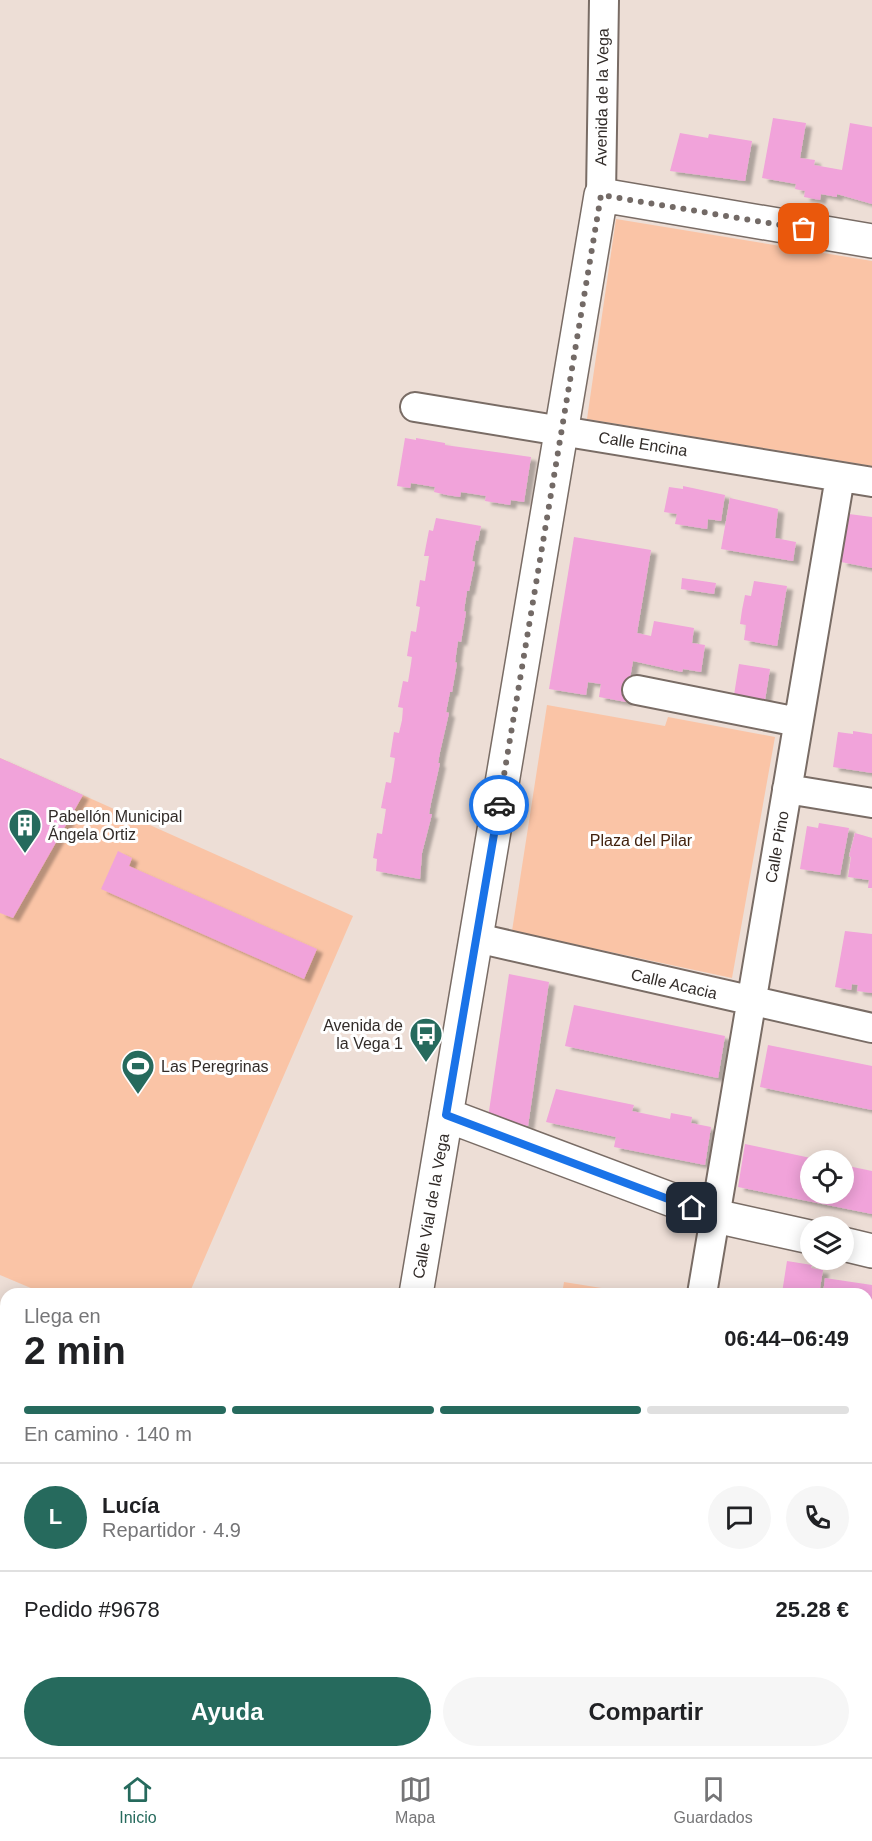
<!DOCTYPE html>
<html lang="es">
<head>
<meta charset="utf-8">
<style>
	:root { --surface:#fff; --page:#f6f6f6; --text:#202124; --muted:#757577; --line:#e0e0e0; --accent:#266a5d }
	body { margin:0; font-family:Arial,sans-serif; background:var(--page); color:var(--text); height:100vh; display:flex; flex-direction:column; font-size:22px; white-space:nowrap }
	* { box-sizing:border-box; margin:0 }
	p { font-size:20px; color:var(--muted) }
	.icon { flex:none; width:33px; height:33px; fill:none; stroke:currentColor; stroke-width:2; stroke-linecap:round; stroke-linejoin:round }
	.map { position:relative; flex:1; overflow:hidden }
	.panel { position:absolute; left:0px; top:1288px; width:873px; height:470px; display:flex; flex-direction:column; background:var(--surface); border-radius:18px 18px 0 0; box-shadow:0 3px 15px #0003 }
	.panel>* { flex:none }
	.fabs { position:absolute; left:800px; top:1150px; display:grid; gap:12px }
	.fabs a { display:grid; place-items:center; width:54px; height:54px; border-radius:50%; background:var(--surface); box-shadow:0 3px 15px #0003; font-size:30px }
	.pin { position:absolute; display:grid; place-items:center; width:51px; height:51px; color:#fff; margin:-26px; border-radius:12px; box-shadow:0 3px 9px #0006 }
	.courier { position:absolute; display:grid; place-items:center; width:60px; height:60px; margin:-30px; border:4px solid #1a73e8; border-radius:50%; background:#fff; color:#222; box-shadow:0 2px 8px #0007 }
	.overview em { font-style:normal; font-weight:700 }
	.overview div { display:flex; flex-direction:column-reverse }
	.overview { display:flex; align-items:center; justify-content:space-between; height:102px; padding:0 24px }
	h1 { font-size:39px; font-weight:700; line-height:45px }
	.bar { display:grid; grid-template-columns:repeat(4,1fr); gap:9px 6px; align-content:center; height:72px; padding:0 24px }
	.bar i { height:8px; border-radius:4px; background:var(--line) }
	.bar .current { background:var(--accent) }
	.bar p { grid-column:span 4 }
	.line { display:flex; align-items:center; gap:15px; padding:0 24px; border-top:2px solid var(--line) }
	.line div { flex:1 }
	.round { display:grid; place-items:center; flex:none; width:63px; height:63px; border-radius:32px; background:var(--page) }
	.button { display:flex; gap:12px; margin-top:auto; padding:12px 24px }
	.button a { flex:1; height:69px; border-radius:36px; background:var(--accent); color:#fff; font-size:24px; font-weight:700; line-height:69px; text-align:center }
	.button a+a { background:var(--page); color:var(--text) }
	.menu { display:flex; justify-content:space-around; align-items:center; height:84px; border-top:2px solid var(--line); background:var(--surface); font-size:16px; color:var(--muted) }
	.menu a { display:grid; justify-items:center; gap:3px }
	.menu .current { color:var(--accent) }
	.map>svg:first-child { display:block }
	.green { fill:#fac4a6 }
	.building { fill:#f1a3da; filter:url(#shadow) }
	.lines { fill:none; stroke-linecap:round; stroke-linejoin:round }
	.street-casing { stroke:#796c65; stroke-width:32 }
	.secondary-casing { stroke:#796c65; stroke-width:36 }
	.street { stroke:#fff; stroke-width:28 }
	.secondary { stroke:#fff; stroke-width:33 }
	.done { stroke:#736a66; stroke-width:6; stroke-dasharray:0 10.8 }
	.route { stroke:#1a73e8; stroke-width:8 }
	.labels { text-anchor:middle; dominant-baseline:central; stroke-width:6; stroke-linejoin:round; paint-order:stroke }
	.street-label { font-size:16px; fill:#322c29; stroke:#fff }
	.poi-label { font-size:16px; fill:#322c29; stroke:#fff; text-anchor:start }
	.park-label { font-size:16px; fill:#42220e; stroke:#fff }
</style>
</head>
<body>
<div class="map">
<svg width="872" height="1757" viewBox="0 0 872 1757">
	<defs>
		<filter id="shadow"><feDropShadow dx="6" dy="4" stdDeviation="1.5" flood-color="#0004"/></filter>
	</defs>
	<rect width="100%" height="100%" fill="#edded6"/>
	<path class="green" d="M 616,219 L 872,261 L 872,466 L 587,419 Z
		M 547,705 L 665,726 L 668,717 L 775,737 L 732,978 L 512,931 Z
		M 0,758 L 353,916 L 189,1294 L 45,1294 L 0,1275 Z
		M 564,1282 L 639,1294 L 562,1294 Z"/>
	<path class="building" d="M 773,118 L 806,123 L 800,158 L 815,160 L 814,165 L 842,170 L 850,123 L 872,127 L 872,204 L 837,194 L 837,197 L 821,194 L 820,200 L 804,197 L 805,191 L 795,189 L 796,184 L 762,178 Z
		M 680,133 L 708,138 L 709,134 L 752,141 L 745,181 L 670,171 Z
		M 405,438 L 416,440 L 416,438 L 445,443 L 445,445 L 531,457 L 524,502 L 511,500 L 510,505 L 498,503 L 485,501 L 486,496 L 461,492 L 460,497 L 447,495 L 434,492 L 435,487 L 411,483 L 410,488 L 397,486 Z
		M 683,486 L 725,495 L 721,521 L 708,519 L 707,529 L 675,524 L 677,514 L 664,512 L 669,487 L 683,489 Z
		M 730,498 L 778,509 L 775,538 L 796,542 L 793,561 L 721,549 Z
		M 849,514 L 872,517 L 872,568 L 841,562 Z
		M 436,518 L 481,526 L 478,541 L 476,540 L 472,561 L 475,562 L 469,591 L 467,591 L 464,611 L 466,612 L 461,642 L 458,641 L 455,662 L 457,663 L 452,692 L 450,692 L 446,712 L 449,713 L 440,752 L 438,763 L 440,763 L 431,803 L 429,814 L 432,814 L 422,853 L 420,879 L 376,871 L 377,859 L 373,858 L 377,833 L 382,834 L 386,809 L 381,808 L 386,782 L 391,783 L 393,771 L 395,758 L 390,757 L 394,732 L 399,733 L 402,720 L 403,708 L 398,707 L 403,681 L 408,682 L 410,670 L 412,657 L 407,656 L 411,631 L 416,632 L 420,607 L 416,606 L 420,580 L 425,581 L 429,556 L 424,556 L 429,530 L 433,531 Z
		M 574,537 L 651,550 L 637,633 L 651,636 L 654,621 L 694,628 L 692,643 L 705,645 L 701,672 L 683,669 L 682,672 L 633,661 L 626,702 L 599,697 L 601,684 L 588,682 L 586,695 L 549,689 Z
		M 682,578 L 716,583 L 714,594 L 681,589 Z
		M 754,581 L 787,586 L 777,646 L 744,640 L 746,625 L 740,624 L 742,610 L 745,595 L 751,596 Z
		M 739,664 L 770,669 L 765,700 L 734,695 Z
		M 853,731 L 872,734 L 872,773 L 833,767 L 838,732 L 853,734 Z
		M 0,758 L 83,795 L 13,918 L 0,913 Z
		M 819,823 L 849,828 L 840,875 L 800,869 L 807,826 L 818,828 Z
		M 855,833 L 872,838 L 872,888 L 868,888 L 869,880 L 848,877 L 851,857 L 849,856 Z
		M 118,851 L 132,858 L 129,866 L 317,949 L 304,979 L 101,889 Z
		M 845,931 L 872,934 L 872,993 L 857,991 L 858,985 L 852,984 L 851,990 L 835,987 Z
		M 509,974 L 549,982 L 528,1126 L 488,1118 Z
		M 574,1005 L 725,1036 L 718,1078 L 565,1046 Z
		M 768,1045 L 872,1066 L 872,1110 L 760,1087 Z
		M 556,1089 L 634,1105 L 632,1111 L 670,1119 L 671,1113 L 692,1117 L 691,1123 L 711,1127 L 705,1165 L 614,1147 L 616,1137 L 546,1122 Z
		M 745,1144 L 820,1160 L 810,1161 L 810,1194 L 843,1194 L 843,1165 L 872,1171 L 872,1214 L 738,1187 Z
		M 787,1261 L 812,1265 L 811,1268 L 823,1270 L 819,1294 L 782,1293 Z
		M 825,1278 L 872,1285 L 872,1331 L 867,1331 L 867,1294 L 823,1294 Z
		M 867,1352 L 872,1353 L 872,1453 L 868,1476 Z
		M 455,1752 L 481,1752 L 480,1757 L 454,1757 Z
		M 653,1752 L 689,1752 L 711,1756 L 652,1757 Z"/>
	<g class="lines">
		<defs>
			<path id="street" d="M 601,195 L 604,0
				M 415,407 L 872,482
				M 637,690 L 798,722
				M 787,789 L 872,803
				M 477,938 L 872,1028
				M 702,1294 L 840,477
				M 867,1634 L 872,1603
				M 867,1725 L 872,1726
				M 625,1757 L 626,1752"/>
			<path id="secondary" d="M 446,1115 L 715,1216 L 810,1237
				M 843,1244 L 872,1251
				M 416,1294 L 601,195 L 872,241
				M 338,1757 L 338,1752"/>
		</defs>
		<use href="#street" class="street-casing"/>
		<use href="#secondary" class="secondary-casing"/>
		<use href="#street" class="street"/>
		<use href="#secondary" class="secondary"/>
	</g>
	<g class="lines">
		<path class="done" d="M 499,805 L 601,195 L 804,229"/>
		<path class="route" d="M 499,805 L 446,1115 L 692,1208"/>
	</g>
	<defs>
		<symbol id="building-pin" viewBox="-11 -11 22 30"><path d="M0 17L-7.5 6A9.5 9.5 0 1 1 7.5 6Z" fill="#266a5d" stroke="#fff"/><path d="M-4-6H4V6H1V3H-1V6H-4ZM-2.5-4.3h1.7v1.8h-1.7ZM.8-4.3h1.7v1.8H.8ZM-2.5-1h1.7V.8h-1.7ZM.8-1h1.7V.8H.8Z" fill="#fff"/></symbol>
		<symbol id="bus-pin" viewBox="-11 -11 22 30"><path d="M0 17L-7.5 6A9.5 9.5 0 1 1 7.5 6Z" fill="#266a5d" stroke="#fff"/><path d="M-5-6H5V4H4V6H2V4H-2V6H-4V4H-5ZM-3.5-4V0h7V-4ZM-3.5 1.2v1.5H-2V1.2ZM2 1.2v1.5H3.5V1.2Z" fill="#fff"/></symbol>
		<symbol id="stadium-pin" viewBox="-11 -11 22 30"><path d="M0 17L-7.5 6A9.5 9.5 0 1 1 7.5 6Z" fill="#266a5d" stroke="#fff"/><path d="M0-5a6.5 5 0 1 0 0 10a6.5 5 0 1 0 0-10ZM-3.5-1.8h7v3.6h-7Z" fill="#fff"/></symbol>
	</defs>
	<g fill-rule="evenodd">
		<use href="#building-pin" x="6" y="806" width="38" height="52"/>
		<use href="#bus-pin" x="407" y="1015" width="38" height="52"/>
		<use href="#stadium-pin" x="119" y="1047" width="38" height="52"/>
	</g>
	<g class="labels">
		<g class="street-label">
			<text transform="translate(602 97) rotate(-89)">Avenida de la Vega</text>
			<text transform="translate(643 444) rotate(9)">Calle Encina</text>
			<text transform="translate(777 847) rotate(-80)">Calle Pino</text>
			<text transform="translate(674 984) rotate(13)">Calle Acacia</text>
			<text transform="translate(431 1206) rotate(-80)">Calle Vial de la Vega</text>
		</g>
		<g class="poi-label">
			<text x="48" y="816">Pabellón Municipal<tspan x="48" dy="18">Ángela Ortiz</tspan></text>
			<text x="403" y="1025" text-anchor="end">Avenida de<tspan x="403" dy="18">la Vega 1</tspan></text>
			<text x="161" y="1066">Las Peregrinas</text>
		</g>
		<g class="park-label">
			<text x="641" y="840">Plaza del Pilar</text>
		</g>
	</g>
</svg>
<div class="fabs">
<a><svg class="icon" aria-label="locate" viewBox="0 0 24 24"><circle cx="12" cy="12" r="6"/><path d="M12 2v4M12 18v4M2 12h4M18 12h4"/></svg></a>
<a><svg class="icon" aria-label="layers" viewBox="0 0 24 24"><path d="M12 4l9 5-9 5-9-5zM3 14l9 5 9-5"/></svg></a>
</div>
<div class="pin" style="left:804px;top:229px;background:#ea580c"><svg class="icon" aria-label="bag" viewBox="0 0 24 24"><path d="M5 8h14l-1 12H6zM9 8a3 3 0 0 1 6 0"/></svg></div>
<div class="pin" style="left:692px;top:1208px;background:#1f2937"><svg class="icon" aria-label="home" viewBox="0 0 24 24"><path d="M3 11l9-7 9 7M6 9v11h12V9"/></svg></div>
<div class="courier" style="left:499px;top:805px"><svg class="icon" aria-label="car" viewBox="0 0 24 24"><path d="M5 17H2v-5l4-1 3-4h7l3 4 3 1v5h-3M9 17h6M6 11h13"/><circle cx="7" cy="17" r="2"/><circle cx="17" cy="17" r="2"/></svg></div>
<section class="panel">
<div class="overview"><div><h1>2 min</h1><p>Llega en</p></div><em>06:44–06:49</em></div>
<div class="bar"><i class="current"></i><i class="current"></i><i class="current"></i><i></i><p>En camino · 140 m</p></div>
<div class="line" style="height:108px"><b class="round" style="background:var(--accent);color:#fff">L</b><div><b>Lucía</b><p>Repartidor · 4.9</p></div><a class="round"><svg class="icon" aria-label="chat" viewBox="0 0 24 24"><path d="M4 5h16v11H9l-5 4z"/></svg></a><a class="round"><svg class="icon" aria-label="phone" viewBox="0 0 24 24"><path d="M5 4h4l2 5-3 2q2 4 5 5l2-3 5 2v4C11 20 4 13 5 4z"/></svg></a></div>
<div class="line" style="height:78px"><div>Pedido #9678</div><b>25.28 €</b></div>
<div class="button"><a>Ayuda</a><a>Compartir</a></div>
</section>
</div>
<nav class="menu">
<a class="current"><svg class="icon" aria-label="home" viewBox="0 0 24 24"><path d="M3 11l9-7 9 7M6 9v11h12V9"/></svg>Inicio</a>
<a><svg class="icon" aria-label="map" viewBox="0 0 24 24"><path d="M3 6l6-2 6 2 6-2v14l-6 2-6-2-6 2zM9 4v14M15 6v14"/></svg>Mapa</a>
<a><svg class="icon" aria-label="saved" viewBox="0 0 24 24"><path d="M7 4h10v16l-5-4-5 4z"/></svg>Guardados</a>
</nav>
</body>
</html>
